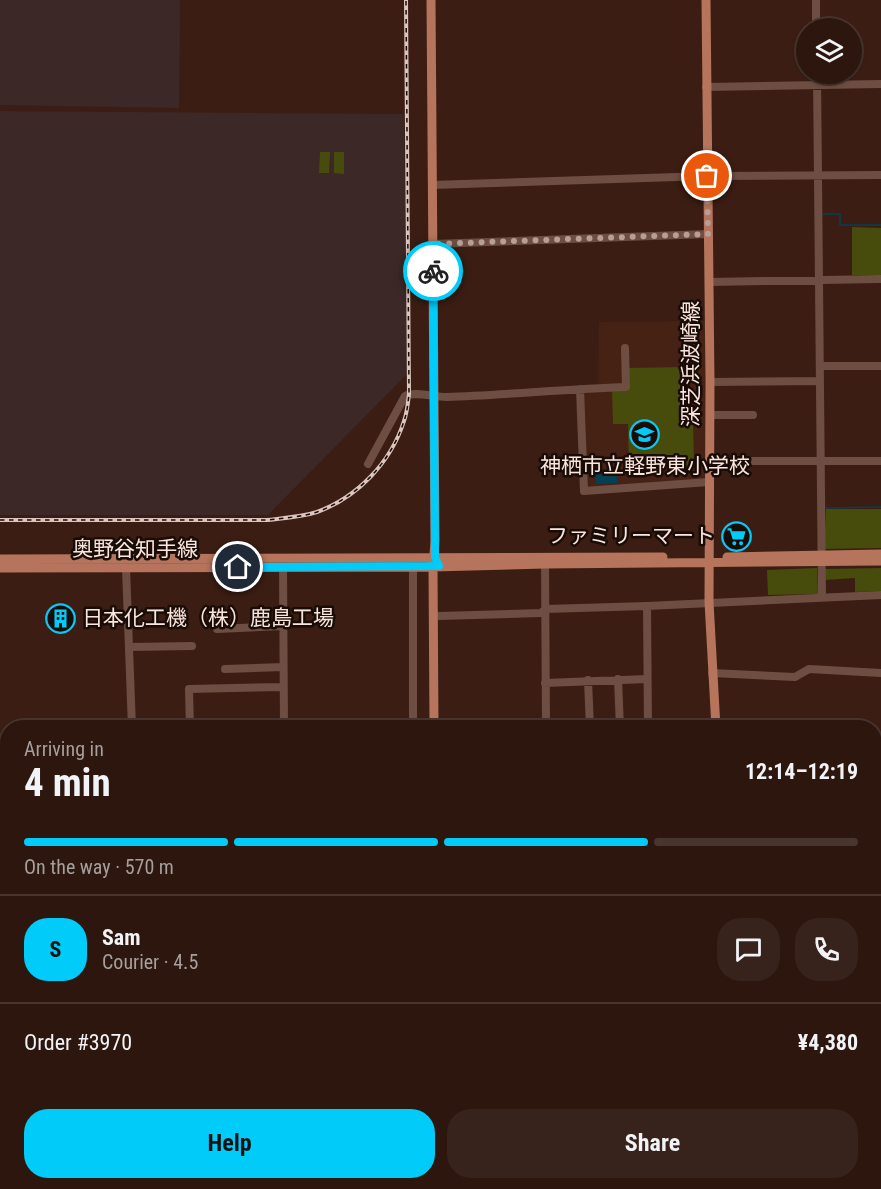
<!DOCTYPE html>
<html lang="en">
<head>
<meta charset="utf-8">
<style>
	:root { --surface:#2c160e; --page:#38231c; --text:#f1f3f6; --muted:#a69f9e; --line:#48352e; --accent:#01cbf9 }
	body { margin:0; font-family:"Roboto Condensed","Noto Sans JP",sans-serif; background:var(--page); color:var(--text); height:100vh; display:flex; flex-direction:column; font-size:22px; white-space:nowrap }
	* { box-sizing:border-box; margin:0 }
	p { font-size:20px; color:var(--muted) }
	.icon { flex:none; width:33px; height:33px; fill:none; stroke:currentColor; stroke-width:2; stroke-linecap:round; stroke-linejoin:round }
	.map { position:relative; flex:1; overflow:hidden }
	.details { position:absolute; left:0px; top:720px; width:882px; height:470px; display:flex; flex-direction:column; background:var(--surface); border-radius:24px 24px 0 0; box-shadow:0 2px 4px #0004,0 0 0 2px var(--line) }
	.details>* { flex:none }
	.fabs { position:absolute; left:796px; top:18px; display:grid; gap:12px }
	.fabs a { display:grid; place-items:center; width:66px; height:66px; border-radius:50%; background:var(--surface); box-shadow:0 2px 4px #0004,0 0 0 2px var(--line); font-size:30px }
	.pin { position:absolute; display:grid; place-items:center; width:51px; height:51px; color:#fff; margin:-26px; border:3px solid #fff; border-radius:50%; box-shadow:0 2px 6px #0007 }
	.courier { position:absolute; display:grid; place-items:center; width:60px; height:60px; margin:-30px; border:4px solid #01cbf9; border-radius:50%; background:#fff; color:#222; box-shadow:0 2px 8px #0007 }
	.overview em { font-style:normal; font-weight:700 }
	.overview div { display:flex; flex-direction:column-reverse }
	.overview { display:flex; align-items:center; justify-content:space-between; height:102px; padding:0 24px }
	h1 { font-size:39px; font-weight:700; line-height:45px }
	.bar { display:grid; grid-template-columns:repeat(4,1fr); gap:9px 6px; align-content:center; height:72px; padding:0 24px }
	.bar i { height:8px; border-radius:4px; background:var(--line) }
	.bar .active { background:var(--accent) }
	.bar p { grid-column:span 4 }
	.line { display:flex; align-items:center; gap:15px; padding:0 24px; border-top:2px solid var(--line) }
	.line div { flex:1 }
	.round { display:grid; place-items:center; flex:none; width:63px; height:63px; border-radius:24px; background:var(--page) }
	.primary-button { display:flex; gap:12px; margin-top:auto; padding:12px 24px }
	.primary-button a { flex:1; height:69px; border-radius:24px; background:var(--accent); color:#111; font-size:24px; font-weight:700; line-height:69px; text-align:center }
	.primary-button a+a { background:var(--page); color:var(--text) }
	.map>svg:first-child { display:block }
	.industrial { fill:#3c2827 }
	.built { fill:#462215 }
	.green { fill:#474c0c }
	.water { fill:#063f53 }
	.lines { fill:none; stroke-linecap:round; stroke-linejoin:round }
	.stream { stroke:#063f53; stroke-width:1.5 }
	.minor { stroke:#6e4e42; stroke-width:8 }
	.major { stroke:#b5745b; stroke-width:9 }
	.rail-casing { stroke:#dbc5bd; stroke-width:4 }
	.rail { stroke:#190c07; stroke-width:1.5; stroke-dasharray:4.5; stroke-linecap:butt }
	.done { stroke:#b79f97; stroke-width:6; stroke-dasharray:0 10.8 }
	.route { stroke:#01cbf9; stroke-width:8 }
	.labels { text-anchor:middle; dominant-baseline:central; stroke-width:5; stroke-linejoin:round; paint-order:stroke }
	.street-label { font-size:21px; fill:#fae5de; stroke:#190c07 }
	.poi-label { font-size:21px; fill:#fae5de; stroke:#190c07 }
</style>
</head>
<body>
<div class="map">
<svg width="881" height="1189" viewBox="0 0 881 1189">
	<rect width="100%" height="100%" fill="#3b1d13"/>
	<path class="industrial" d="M 0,0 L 180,0 L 179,108 L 0,105 Z
		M 0,111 L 404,114 L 407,374 L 268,515 L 0,515 Z"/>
	<path class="built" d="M 705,321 L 706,480 L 586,489 L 581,390 L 598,390 L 599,322 Z"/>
	<path class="green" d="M 320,152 L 330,152 L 329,173 L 319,173 Z
		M 334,152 L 344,152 L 344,174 L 334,173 Z
		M 852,227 L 881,228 L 881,275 L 852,275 Z
		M 684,367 L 684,387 L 692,387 L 694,461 L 686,468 L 629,468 L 628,424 L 613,424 L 612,389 L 628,389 L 628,368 Z
		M 826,509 L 881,509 L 881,548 L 824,549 Z
		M 817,568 L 818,594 L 768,595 L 767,570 Z
		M 881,568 L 881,591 L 855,592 L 855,578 L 825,580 L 825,569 Z"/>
	<path class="water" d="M 617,470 L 617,483 L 596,484 L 595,471 Z"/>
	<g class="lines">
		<path class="stream" d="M 823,214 L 840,214 L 840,225 L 881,225
			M 825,508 L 881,507"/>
		<path class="minor" d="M 816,0 L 816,28
			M 817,74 L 822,597
			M 706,87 L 881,84
			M 432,185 L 707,176 L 881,175
			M 433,244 L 708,234
			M 709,282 L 881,279
			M 820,366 L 881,366
			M 710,382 L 820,381
			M 580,389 L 584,491 L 709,482
			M 710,415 L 753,415
			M 710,461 L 881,461
			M 368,464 L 405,396 C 415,391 434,397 446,397 C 506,395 566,389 626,387 L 625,348
			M 545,564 L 546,728
			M 283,567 L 284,728
			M 413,567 L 413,728
			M 126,568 L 132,728
			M 647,606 L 648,728
			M 439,616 L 541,613 L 545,609 L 647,606 L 881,595
			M 217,629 L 283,626
			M 130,647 L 192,646
			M 225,669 L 283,667
			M 712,673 L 795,677 L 809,669 L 881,673
			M 618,679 L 620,728
			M 588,680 L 590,728
			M 545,683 L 647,679
			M 190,728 L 189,689 L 283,687
			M 874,759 L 881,760
			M 0,768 L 8,767
			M 874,853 L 881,853
			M 874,949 L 881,949
			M 0,1020 L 8,1020
			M 874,1046 L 881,1046
			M 874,1103 L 881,1103
			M 0,1161 L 8,1161
			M 419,1182 L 419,1189
			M 561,1182 L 561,1189
			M 734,1187 L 782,1189
			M 28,1189 L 28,1182
			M 61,1189 L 61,1182
			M 99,1189 L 99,1182
			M 148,1189 L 149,1182
			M 199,1189 L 200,1182
			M 341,1189 L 341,1182"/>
		<path class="major" d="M 431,0 L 435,541 L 433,567 L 434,728
			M 706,0 L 710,382 L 709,602 L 716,728
			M 727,557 L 881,554
			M 0,559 L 663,557
			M 0,568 L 433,567 L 545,564 L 881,561
			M 439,1182 L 439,1189
			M 445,1182 L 445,1189
			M 733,1182 L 734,1189"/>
		<defs>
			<path id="rail" d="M 0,520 L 267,520 C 284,518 301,517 317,512 C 358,497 391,462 404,421 C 407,413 408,403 409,394 L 406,0"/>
		</defs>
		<use href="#rail" class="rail-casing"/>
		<use href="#rail" class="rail"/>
	</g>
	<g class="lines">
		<path class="done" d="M 433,271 L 433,244 L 708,234 L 707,176"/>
		<path class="route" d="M 238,567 L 439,566 L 435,557 L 433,271"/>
	</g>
	<defs>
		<symbol id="school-ring" viewBox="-11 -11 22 22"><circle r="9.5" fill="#190c07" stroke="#01cbf9" stroke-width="1.5"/><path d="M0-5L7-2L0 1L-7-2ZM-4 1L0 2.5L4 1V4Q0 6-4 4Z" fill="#01cbf9"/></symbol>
		<symbol id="supermarket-ring" viewBox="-11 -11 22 22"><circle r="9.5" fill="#190c07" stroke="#01cbf9" stroke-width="1.5"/><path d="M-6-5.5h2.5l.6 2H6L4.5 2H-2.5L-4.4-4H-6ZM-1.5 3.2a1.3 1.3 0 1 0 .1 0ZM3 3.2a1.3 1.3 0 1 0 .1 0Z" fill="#01cbf9"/></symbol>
		<symbol id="building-ring" viewBox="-11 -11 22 22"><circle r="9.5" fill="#190c07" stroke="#01cbf9" stroke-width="1.5"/><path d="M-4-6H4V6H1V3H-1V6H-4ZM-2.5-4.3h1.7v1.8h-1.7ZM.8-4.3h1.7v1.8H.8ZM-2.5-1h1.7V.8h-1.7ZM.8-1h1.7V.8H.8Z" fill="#01cbf9"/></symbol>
	</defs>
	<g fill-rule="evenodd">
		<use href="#school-ring" x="628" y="418" width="33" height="33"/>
		<use href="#supermarket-ring" x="720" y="520" width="33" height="33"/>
		<use href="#building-ring" x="44" y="602" width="33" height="33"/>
	</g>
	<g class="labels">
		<g class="street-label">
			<text transform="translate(691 364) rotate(-90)">深芝浜波崎線</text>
			<text x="135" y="549">奥野谷知手線</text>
		</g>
		<g class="poi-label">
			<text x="645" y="466">神栖市立軽野東小学校</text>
			<text x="715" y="536" text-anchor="end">ファミリーマート</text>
			<text x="82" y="618" text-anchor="start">日本化工機（株）鹿島工場</text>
		</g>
	</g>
</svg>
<div class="fabs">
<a><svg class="icon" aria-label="layers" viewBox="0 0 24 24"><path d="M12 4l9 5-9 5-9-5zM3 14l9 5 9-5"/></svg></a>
</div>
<div class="pin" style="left:707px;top:176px;background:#ea580c"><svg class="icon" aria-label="bag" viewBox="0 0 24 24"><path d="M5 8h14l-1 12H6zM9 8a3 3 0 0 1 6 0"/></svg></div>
<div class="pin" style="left:238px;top:567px;background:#1f2937"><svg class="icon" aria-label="home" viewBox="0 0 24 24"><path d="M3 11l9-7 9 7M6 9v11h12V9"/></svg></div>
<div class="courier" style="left:433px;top:271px"><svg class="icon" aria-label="bike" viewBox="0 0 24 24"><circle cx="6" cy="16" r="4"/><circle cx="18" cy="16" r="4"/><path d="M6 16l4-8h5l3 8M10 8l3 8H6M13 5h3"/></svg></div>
<section class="details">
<div class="overview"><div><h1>4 min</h1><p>Arriving in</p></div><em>12:14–12:19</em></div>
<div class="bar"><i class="active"></i><i class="active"></i><i class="active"></i><i></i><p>On the way · 570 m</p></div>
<div class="line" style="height:108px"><b class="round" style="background:var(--accent);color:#111">S</b><div><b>Sam</b><p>Courier · 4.5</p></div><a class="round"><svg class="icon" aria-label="chat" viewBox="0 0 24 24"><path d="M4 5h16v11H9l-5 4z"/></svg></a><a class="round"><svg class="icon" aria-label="phone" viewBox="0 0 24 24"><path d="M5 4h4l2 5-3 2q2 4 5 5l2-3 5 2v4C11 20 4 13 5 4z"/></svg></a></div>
<div class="line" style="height:78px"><div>Order #3970</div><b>¥4,380</b></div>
<div class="primary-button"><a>Help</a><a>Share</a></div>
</section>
</div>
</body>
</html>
